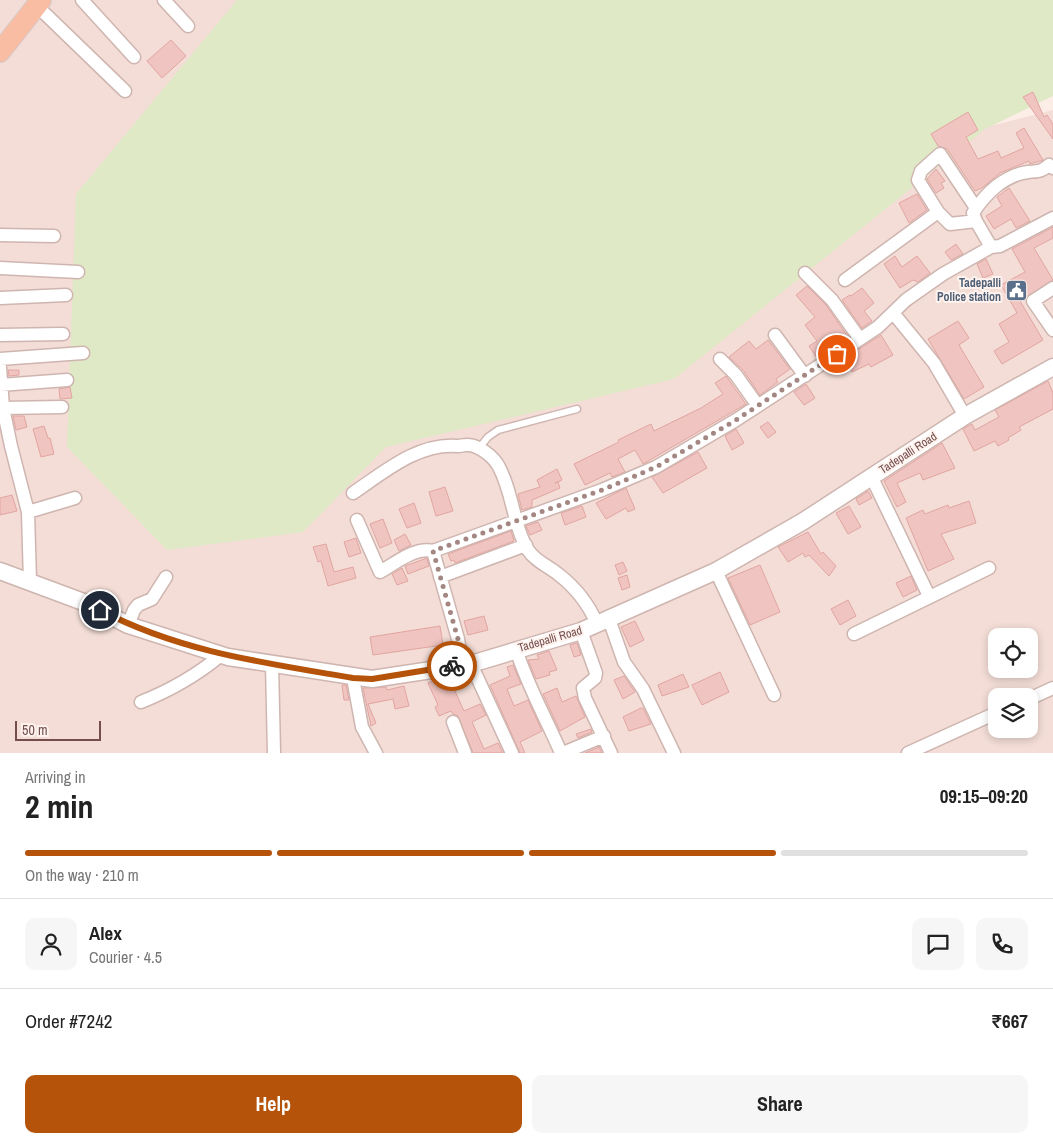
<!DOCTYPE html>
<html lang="en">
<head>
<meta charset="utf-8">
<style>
	:root { --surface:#fff; --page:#f6f6f6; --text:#222; --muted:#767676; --line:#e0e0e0; --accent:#b45309 }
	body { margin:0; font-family:"Archivo Narrow",sans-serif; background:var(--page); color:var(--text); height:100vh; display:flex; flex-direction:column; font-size:19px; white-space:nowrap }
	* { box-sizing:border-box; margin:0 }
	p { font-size:16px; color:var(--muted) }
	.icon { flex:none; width:28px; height:28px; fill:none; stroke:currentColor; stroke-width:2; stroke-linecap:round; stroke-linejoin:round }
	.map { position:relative; height:753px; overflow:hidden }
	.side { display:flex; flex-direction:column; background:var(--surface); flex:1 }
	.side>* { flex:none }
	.tools { position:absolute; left:988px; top:628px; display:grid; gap:10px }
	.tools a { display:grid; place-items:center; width:50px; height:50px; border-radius:10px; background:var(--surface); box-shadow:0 2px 8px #0003; font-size:25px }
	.scale { position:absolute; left:15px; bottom:12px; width:86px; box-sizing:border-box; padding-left:5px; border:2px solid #754e4c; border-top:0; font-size:14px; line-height:18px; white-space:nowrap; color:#754e4c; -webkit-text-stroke:4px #fef3ee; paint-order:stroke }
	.pin { position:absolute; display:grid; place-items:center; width:42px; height:42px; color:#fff; margin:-21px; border:2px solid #fff; border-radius:50%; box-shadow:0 1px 5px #0007 }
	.courier { position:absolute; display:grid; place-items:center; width:50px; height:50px; margin:-25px; border:4px solid #b45309; border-radius:50%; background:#fff; color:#222; box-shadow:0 1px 6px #0007 }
	.head em { font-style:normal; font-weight:800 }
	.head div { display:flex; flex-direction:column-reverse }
	.head { display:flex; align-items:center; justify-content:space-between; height:85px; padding:0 25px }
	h1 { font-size:32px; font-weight:800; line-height:38px }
	.bar { display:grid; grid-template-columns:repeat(4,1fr); gap:8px 5px; align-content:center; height:60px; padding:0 25px }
	.bar i { height:6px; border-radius:4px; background:var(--line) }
	.bar .on { background:var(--accent) }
	.bar p { grid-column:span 4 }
	.line { display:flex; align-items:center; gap:12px; padding:0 25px; border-top:1px solid var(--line) }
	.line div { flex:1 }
	.round { display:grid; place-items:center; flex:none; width:52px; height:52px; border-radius:10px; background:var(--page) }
	.cta { display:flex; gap:10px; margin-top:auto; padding:10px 25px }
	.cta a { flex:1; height:58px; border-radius:10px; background:var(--accent); color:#fff; font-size:20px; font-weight:800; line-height:58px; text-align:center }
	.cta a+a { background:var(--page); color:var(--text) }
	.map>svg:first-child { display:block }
	.residential { fill:#f3ddd6; fill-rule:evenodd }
	.green { fill:#dfe9c6 }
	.building { fill:#f0c4c0; stroke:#e2a5a1 }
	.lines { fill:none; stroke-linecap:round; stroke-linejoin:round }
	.service-casing { stroke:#cfb5b0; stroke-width:9 }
	.minor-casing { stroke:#cfb5b0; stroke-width:15 }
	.tertiary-casing { stroke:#cfb5b0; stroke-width:19 }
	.primary-casing { stroke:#d6cac9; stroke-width:22 }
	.service { stroke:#fff; stroke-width:6 }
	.minor { stroke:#fff; stroke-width:12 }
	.tertiary { stroke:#fff; stroke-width:16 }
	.primary { stroke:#f8bda2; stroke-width:20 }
	.done { stroke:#a48682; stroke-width:5; stroke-dasharray:0 9 }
	.route { stroke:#b45309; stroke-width:6 }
	.labels { text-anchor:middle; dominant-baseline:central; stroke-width:4; stroke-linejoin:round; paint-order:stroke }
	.service-label { font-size:12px; font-weight:bold; fill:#4e5e75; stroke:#fef3ee; text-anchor:end }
	.street-label { font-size:12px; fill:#754e4c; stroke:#fef3ee }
</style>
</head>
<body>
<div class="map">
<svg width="1053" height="753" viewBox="0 0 1053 753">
	<rect width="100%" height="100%" fill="#fcede7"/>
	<path class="residential" d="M 0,0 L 579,0 L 563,235 L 1053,110 L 1053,753 L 0,753 ZM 996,636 L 1029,636 L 1029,669 L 996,669 ZM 996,696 L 1029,696 L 1029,729 L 996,729 Z"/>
	<path class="green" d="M 237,0 L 1053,0 L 1053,96 L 985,129 L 674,379 L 386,447 L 303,532 L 167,550 L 67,447 L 76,194 Z"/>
	<path class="building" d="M 171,40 L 186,56 L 162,78 L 147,61 Z
		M 1033,92 L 1044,117 L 1047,115 L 1053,124 L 1053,139 L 1023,97 Z
		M 968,112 L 978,130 L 966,137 L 978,159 L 998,151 L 1001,158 L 1024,148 L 1016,133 L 1024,128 L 1043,160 L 1030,164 L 1029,161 L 1000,173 L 982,188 L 975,191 L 947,149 L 938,146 L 931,134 Z
		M 936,169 L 945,181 L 941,183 L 944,188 L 936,193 L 927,179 Z
		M 1009,188 L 1030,221 L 1016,228 L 1011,219 L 994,229 L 986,216 L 1002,206 L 997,197 Z
		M 917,194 L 927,210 L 909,223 L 899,203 Z
		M 1053,227 L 1053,238 L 1034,248 L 1053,280 L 1020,301 L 1043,340 L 1002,364 L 994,351 L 1009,342 L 999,324 L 1017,313 L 1001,285 L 1025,272 L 1012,249 Z
		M 956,244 L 963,254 L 951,260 L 945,252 Z
		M 895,256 L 902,267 L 917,256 L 930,273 L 918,282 L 913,280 L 900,288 L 884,264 Z
		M 986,259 L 993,274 L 983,278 L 977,264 Z
		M 807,286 L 826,305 L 848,337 L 817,358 L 809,346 L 817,341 L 805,325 L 815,317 L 796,295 Z
		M 862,288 L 874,303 L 864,311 L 872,321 L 862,328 L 842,300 L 850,295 L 851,296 Z
		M 958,321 L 969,338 L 959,345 L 984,387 L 964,399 L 928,339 Z
		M 881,335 L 893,355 L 871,367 L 869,364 L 852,372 L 845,358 Z
		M 768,340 L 790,369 L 776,379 L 778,382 L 760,395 L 743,370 L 729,357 L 749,341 L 756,349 Z
		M 8,370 L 19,370 L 19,375 L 9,376 Z
		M 726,376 L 746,404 L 643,464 L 635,450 L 618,459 L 625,472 L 612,477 L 610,473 L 585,485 L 574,464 L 619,442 L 618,440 L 651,424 L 654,431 L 701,408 L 723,394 L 715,383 Z
		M 1048,381 L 1053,393 L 1053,409 L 1019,427 L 1021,430 L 1008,438 L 1009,440 L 998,446 L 995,441 L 974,451 L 963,429 L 972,424 L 975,430 L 999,417 L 995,410 Z
		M 806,384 L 815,398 L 804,405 L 794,392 Z
		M 70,387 L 72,398 L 60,399 L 59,389 Z
		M 13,416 L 24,416 L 27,427 L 16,430 Z
		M 768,422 L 776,432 L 768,438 L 760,427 Z
		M 44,426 L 48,438 L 50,438 L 54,454 L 41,457 L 33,429 Z
		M 736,429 L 744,443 L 732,450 L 725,436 Z
		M 942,443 L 955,468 L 923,480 L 920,473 L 897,483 L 906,502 L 897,507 L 884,481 Z
		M 698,452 L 707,468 L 663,493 L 652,477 Z
		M 557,469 L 562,480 L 555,483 L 558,482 L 560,488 L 532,500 L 532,507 L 522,510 L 518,494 L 540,487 L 537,480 Z
		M 445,487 L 453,511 L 436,516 L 429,492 Z
		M 626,488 L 635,509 L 628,512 L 626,508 L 606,519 L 596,503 Z
		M 868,491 L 872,498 L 859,505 L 856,499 Z
		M 12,495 L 17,511 L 0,515 L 0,498 Z
		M 969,501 L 976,523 L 941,534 L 954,559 L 928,571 L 906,518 L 923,510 L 925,514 L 948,505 L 949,508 Z
		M 414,503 L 421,523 L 407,528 L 399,509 Z
		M 582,506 L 586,517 L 565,525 L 561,513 Z
		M 849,506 L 861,527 L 848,534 L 836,513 Z
		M 383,519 L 392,543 L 380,548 L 370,524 Z
		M 538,522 L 542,530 L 530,535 L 526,526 Z
		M 511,531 L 514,541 L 455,563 L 454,560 L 451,561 L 448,554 Z
		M 808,532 L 821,554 L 823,552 L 836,566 L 829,576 L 809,555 L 805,557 L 803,553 L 788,562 L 778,547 Z
		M 405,534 L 411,545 L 399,551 L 394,540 Z
		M 356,538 L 361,553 L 349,557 L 344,542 Z
		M 326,544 L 334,572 L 353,567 L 356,578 L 328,586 L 321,561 L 318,562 L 313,547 Z
		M 427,558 L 429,566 L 408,574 L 405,566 Z
		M 623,562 L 627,571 L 619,575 L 615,565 Z
		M 760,565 L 780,612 L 750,625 L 728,578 Z
		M 402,568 L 408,581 L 397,585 L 392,574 Z
		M 627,575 L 630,587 L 622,590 L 618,578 Z
		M 911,576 L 917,590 L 903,597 L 896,583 Z
		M 848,600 L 856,616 L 840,625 L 831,609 Z
		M 484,616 L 488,630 L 468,635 L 464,621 Z
		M 635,621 L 644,640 L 630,647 L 621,627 Z
		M 440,626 L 443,645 L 373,655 L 370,637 Z
		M 577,643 L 581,655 L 574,657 L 570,645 Z
		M 549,651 L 557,670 L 549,672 L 550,675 L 536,679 L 528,660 L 539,659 L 537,655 Z
		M 513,665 L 521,684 L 507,689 L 514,706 L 528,700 L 542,731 L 520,742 L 525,753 L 520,753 L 490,685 L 510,676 L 507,667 Z
		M 720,672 L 729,692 L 702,705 L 692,685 Z
		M 683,674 L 689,687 L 662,696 L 658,685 Z
		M 624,676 L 635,692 L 623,699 L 614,680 Z
		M 449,678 L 464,711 L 480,704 L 486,715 L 472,722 L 484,749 L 498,743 L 503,753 L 473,753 L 458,716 L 453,714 L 451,711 L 439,716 L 435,707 L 438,705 L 428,683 L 438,679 L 439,682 Z
		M 342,685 L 346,685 L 349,700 L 344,700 Z
		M 404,686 L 409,706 L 395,709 L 393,699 L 368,704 L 376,723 L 371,726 L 363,688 L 386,687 L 387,690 Z
		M 557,688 L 562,702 L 576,696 L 585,717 L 560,731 L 543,694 Z
		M 641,708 L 643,708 L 651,724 L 629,731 L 623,717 Z
		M 591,729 L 592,732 L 578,738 L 576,734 Z
		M 599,747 L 602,753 L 585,753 Z"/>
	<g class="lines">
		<defs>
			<path id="service" d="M 479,448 L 488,437 L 498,430 L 577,409"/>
			<path id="minor" d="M 82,0 L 134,57
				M 164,0 L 188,26
				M 36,5 L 125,91
				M 938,212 L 918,180 L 921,171 L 940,154 L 976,208
				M 976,221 L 991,247
				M 0,235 L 54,236
				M 0,268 L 78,272
				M 805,273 L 832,300 L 860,339
				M 845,280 L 938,212 L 950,224 L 976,221 L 973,213 C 985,194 1004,175 1028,172 C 1038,171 1041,172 1049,165 L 1053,168
				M 1053,288 L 1033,301 L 1053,330
				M 0,298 L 66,295
				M 894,314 L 934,363 L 965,416
				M 0,335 L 63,334
				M 775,335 L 805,376
				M 0,359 L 83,353
				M 720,359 L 736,375 L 758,406
				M 0,367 L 3,408 L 11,446 L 28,512 L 30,582
				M 0,385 L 67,380
				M 3,408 L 62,407
				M 872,478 L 929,596
				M 353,493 C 384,472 419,442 458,446 C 461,446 463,445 466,445 C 478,444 494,457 499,467 C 513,493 513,525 528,550 C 535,561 548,566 558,574 C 575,587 589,605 597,624
				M 28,512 L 75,498
				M 357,520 L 380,572 C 394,564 416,546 433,551 L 602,490 L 656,467 L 736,420 L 854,343 L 878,327 L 906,300 L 943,274 L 991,247 L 1000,246 L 1053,218
				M 433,551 L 458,639 L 462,664
				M 716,571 L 774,695
				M 440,577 L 526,545
				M 609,619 L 624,662 L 643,689 L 674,753
				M 128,625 L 134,610 L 138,605 L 152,599 L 166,577
				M 581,631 L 596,673 L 595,678 L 583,688 L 585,698 L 611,753
				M 854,634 L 989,568
				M 516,649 C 527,685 546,718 561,753
				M 272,664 L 274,753
				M 471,664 L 512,753
				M 353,678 L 362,727 L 376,753
				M 1029,699 L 1053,688
				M 141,702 C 171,690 196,676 221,655
				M 453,722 L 465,753
				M 563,753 L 604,736
				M 908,753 L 996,713"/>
			<path id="tertiary" d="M 0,571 L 86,603 L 128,625 L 228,657 L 372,679 L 471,664 L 581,631 L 716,571 L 802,522 L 965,416 L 1053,367"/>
			<path id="primary" d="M 0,52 L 41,0"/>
		</defs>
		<use href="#service" class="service-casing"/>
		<use href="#minor" class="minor-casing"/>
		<use href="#tertiary" class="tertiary-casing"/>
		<use href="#primary" class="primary-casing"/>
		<use href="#service" class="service"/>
		<use href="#minor" class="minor"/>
		<use href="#tertiary" class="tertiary"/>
		<use href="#primary" class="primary"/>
	</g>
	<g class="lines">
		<path class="done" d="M 452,666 L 462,664 L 458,639 L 433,551 L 602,490 L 656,467 L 736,420 L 837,354"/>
		<path class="route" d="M 100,610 C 180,652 265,663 353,678 L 372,679 L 452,666"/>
	</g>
	<defs>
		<symbol id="civic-square" viewBox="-11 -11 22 22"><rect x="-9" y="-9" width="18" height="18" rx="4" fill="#5c6f8a" stroke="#fef3ee"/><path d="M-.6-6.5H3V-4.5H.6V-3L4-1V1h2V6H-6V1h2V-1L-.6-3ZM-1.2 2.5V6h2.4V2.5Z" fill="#fff"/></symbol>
	</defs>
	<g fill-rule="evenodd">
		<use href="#civic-square" x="1004" y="278" width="25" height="25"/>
	</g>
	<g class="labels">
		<g class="service-label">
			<text x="1001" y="283">Tadepalli<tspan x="1001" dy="14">Police station</tspan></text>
		</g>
		<g class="street-label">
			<text transform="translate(908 453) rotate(-33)">Tadepalli Road</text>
			<text transform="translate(550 639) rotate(-16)">Tadepalli Road</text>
		</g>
	</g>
</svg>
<div class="tools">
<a><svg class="icon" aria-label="locate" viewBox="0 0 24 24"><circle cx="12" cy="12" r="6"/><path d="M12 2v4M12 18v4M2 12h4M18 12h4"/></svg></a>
<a><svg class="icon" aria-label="layers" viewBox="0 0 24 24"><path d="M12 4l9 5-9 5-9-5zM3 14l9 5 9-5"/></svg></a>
</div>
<div class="scale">50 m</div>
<div class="pin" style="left:837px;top:354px;background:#ea580c"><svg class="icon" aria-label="bag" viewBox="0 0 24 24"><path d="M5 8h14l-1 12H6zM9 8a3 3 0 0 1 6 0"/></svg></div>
<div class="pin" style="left:100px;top:610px;background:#1f2937"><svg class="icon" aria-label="home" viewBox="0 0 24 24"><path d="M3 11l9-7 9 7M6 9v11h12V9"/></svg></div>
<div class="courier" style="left:452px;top:666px"><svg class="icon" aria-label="bike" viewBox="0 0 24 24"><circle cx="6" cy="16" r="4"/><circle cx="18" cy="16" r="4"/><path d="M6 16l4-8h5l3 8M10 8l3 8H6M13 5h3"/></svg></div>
</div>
<section class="side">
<div class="head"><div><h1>2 min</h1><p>Arriving in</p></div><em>09:15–09:20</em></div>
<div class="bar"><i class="on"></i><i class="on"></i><i class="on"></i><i></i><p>On the way · 210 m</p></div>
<div class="line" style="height:90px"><a class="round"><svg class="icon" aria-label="person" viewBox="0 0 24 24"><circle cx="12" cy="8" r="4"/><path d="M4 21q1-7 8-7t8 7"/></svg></a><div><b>Alex</b><p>Courier · 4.5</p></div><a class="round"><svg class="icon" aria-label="chat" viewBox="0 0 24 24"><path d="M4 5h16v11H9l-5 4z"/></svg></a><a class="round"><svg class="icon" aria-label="phone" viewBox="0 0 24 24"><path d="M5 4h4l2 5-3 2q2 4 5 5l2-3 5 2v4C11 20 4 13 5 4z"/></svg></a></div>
<div class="line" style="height:65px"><div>Order #7242</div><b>₹667</b></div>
<div class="cta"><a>Help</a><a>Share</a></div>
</section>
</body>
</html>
